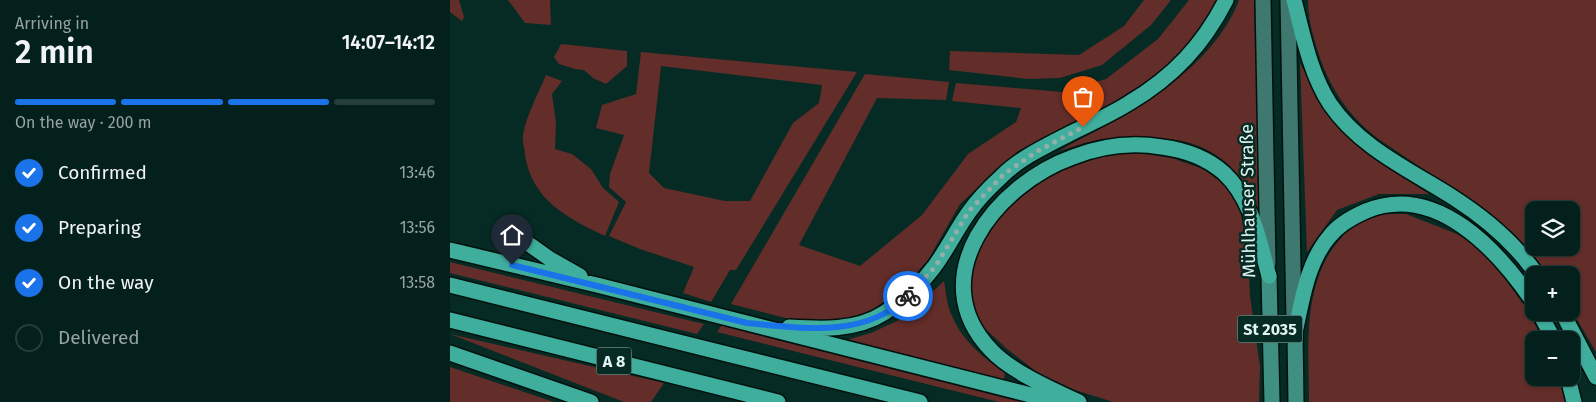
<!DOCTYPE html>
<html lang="en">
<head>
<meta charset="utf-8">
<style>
	:root { --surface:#04201c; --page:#122d29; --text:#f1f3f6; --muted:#97a3a3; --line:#253e3b; --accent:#1a73e8 }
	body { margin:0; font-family:"Fira Sans",sans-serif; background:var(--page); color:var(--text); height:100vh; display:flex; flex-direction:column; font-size:19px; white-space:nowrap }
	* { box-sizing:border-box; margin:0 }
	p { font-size:16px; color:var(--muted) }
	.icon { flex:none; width:28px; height:28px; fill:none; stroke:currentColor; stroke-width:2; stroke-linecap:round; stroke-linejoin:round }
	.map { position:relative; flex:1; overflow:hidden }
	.details { display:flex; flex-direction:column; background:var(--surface); width:450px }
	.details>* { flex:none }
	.buttons { position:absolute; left:1075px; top:201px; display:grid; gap:10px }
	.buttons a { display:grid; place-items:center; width:55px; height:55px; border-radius:10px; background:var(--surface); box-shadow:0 1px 4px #0004,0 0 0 1px var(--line); font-size:25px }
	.pin { position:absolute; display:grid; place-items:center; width:42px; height:42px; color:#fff; margin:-51px -21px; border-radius:50% 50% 50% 0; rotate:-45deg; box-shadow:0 0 5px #0007 }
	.pin .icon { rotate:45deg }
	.courier { position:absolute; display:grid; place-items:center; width:50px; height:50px; margin:-25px; border:4px solid #1a73e8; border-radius:50%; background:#fff; color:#222; box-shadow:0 1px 6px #0007 }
	.summary em { font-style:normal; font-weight:600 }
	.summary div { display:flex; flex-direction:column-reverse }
	.summary { display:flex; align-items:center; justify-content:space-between; height:85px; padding:0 15px }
	h1 { font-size:32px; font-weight:600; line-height:38px }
	.bar { display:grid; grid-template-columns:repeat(4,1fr); gap:8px 5px; align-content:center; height:60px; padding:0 15px }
	.bar i { height:6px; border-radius:4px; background:var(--line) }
	.bar .on { background:var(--accent) }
	.bar p { grid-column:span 4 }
	ol { padding:0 15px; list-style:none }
	li { display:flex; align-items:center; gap:15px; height:55px }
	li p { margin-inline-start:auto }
	li .icon { padding:5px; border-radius:50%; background:var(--accent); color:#fff; stroke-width:4 }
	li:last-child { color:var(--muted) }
	li i { width:28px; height:28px; border:2px solid var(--line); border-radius:50% }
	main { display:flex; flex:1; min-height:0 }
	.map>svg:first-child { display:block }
	.green { fill:#632d29; fill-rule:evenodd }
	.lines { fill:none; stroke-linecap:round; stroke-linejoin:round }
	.secondary-casing { stroke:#00120e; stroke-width:18 }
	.primary-casing { stroke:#00120e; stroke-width:18 }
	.highway-casing { stroke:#00120e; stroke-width:18 }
	.secondary { stroke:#3f786e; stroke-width:15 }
	.primary { stroke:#3f8f82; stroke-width:15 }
	.highway { stroke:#40ae9d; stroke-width:15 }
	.done { stroke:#94aea9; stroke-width:5; stroke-dasharray:0 9 }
	.route { stroke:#1a73e8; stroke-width:6 }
	.labels { text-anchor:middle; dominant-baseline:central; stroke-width:5; stroke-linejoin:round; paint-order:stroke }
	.shield { fill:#062b25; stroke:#9fb8b3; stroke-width:1 }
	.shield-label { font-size:16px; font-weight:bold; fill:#e1f4f0 }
	.street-label { font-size:18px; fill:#e1f4f0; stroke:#062b25 }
</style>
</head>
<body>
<main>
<section class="details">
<div class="summary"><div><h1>2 min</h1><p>Arriving in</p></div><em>14:07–14:12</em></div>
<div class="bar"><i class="on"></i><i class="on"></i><i class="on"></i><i></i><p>On the way · 200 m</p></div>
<ol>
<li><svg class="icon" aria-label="check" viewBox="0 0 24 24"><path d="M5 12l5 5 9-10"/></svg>Confirmed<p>13:46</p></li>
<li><svg class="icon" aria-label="check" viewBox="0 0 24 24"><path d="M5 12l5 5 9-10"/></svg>Preparing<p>13:56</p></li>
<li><svg class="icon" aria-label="check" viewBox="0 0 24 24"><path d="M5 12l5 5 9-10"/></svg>On the way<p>13:58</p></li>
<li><i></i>Delivered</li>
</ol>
</section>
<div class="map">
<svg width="1146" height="402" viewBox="0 0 1146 402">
	<rect width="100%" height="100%" fill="#062b25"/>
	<path class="green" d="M 0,0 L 9,0 L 14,17 L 12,21 L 0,12 Z
		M 58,0 L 100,0 L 101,25 L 75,23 Z
		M 694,0 L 721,0 L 701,25 L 652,65 L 610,78 L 578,79 L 499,70 L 500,51 L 629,55 L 674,26 Z
		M 739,0 L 768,0 L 754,25 L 731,53 L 708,74 L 642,116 L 601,134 L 568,151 L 510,204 L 478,260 L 451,290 L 410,318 L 355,323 L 281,304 L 415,74 L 499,82 L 496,100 L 427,98 L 349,245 L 410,266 L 472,215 L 518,154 L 566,122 L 571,108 L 502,101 L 506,83 L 612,92 L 656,79 L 708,39 Z
		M 789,0 L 804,0 L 810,220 C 806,209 802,197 797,188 C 770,144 731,136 684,138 C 674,138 663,138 653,139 C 638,141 623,147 609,151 C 640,133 675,118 705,96 C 739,72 774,40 789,0 Z
		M 858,0 L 1146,0 L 1146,352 L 1121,309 L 1121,275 L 1098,275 L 1081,253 L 1065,235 L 1039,213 L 930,140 C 896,115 876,82 865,42 C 861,28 858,15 858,0 ZM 1084,210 L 1121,210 L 1121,248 L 1084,248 Z
		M 111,44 L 177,51 L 177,66 L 156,84 L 143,78 L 134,70 L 125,69 L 109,64 L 104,57 Z
		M 191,52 L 407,72 L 286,270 L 280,270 L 261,302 L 233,293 L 244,267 L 190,249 L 159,236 L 176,202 L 159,187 L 160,174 L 174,135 L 146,128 L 152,105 L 186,94 ZM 211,66 L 372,85 L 369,103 L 343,123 L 300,201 L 275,201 L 214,188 L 199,173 Z
		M 850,63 C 864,90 878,119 901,139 C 923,159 954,177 979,194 L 929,194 L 887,210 L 857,252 Z
		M 96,75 L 112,81 L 102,94 L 106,123 L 105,149 L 122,154 L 141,169 L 153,188 L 169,202 L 155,236 C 117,218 82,200 75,155 C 75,149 72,142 73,136 C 75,118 89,92 96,75 Z
		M 688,153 L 722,158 L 753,169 L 778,187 L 789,203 L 798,252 L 800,296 L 810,367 L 809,402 L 663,402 L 625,390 L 588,373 L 556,348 L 532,326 L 524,306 L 521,290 L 523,265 L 537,229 L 565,201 L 584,185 L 604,173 L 632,162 L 662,155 Z
		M 928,214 L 956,214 L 1007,234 L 1032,250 L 1055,279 L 1076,308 L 1093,340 L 1084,340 L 1084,378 L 1108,378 L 1117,402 L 859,402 C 859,347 851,281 892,237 C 902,226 915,220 928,214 Z
		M 0,262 L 254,324 L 247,334 L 0,273 Z
		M 494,281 C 496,292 497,306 502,316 C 512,340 534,359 555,372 L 554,380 L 393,341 L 421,333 L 464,313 L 481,293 Z
		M 274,322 L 586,402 L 549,402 L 267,332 Z
		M 0,334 L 214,383 L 201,402 L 174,402 Z
		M 0,367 L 104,402 L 0,402 Z"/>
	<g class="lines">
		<defs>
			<path id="secondary" d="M 813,0 L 818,263
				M 838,0 L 844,321"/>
			<path id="primary" d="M 819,276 L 822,402
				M 845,333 L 846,402"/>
			<path id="highway" d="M 844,0 C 853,35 860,73 880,104 C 910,148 960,170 1004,198 C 1035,218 1066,244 1087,275
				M 62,232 L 100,259 L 130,276
				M 0,250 L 151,286 L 608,402
				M 0,285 L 470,402
				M 1089,312 L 1104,340
				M 1112,312 L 1146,377
				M 0,320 L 328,402
				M 339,327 C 371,329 406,331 434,313 C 453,301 471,285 484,267 C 497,250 506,230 519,212 C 528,199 540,187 552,176 C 570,158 596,146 619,134 C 639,124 660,115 679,103 C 723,77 753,45 776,0
				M 845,333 C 852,301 857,263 879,237 C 888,225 902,217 916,211 C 986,182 1048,250 1084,303
				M 0,353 L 141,402
				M 1118,378 L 1124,402
				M 629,402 C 603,390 560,371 541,350 C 471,277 547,184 623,157 C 651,146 682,142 712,147 C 735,150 757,158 774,173 C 802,199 809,241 819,276"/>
		</defs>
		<use href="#secondary" class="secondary-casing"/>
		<use href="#primary" class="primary-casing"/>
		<use href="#highway" class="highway-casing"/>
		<use href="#secondary" class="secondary"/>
		<use href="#primary" class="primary"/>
		<use href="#highway" class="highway"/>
	</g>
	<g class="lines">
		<path class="done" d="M 458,296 L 485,267 L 519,211 L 554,174 L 586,152 L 633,127"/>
		<path class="route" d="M 62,265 L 297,323 C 352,328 415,339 458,296"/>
	</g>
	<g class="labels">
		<g class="shield">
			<rect x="787.5" y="315.5" width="65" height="27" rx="4"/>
			<rect x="146.5" y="347.5" width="35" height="27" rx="4"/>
		</g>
		<g class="shield-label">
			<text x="820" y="329">St 2035</text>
			<text x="164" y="361">A 8</text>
		</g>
		<g class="street-label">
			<text transform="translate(798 201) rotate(-91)">Mühlhauser Straße</text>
		</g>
	</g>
</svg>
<div class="buttons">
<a><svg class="icon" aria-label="layers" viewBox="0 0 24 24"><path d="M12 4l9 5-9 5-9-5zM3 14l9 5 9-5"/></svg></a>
<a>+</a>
<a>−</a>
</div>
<div class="pin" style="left:633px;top:127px;background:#ea580c"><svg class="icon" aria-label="bag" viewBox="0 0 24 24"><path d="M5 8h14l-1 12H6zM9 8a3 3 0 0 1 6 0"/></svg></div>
<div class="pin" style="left:62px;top:265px;background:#1f2937"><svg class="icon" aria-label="home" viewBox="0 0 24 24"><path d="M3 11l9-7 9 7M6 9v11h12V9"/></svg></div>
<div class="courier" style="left:458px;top:296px"><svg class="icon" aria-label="bike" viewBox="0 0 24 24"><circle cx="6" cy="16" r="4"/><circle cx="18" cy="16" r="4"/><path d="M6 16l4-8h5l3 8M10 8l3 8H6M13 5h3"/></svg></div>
</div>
</main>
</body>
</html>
